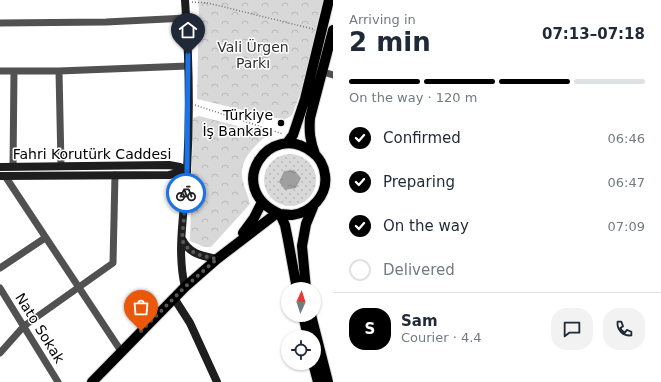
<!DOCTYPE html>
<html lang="en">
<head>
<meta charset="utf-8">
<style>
	:root { --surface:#fff; --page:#f2f2f3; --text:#1f2937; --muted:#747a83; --line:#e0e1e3; --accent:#000 }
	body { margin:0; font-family:"DejaVu Sans",sans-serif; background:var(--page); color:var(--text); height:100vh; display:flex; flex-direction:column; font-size:15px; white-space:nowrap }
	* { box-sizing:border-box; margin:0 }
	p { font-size:13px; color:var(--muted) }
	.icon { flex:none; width:22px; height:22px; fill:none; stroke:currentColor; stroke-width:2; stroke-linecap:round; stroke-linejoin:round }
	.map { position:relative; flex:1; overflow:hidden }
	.drawer { display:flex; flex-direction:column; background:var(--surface); width:328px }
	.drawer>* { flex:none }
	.needle { width:26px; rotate:3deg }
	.buttons { position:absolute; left:281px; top:282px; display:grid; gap:8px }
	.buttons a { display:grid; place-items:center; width:40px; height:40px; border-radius:50%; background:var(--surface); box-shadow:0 1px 3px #0004; font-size:20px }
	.pin { position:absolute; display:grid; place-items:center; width:34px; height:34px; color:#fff; margin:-41px -17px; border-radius:50% 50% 50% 0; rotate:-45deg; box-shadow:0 0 4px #0007 }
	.pin .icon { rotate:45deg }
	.courier { position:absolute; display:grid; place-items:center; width:40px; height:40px; margin:-20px; border:3px solid #1a73e8; border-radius:50%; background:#fff; color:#222; box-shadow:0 1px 5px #0007 }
	.summary em { font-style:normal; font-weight:600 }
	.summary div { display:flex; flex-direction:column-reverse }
	.summary { display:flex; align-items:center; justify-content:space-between; height:68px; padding:0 16px }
	h1 { font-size:26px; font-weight:600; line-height:30px }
	.bar { display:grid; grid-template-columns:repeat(4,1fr); gap:6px 4px; align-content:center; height:48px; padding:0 16px }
	.bar i { height:5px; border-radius:3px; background:var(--line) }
	.bar .active { background:var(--accent) }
	.bar p { grid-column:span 4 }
	.line { display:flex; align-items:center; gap:10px; padding:0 16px; border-top:1px solid var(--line) }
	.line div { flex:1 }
	.round { display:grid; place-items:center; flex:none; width:42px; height:42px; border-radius:16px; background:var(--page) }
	ol { padding:0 16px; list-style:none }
	li { display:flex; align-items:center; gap:12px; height:44px }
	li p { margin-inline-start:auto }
	li .icon { padding:4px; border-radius:50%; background:var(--accent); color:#fff; stroke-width:4 }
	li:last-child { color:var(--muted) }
	li i { width:22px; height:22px; border:2px solid var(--line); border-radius:50% }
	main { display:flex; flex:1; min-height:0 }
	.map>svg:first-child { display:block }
	.grass { fill:url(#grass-dots) }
	.park { fill:url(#park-crowns) }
	.water { fill:url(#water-ripples) }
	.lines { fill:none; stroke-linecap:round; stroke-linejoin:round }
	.primary-casing { stroke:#dbdbdb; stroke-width:12 }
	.path { stroke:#737373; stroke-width:1.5; stroke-dasharray:1 2; stroke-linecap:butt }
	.street { stroke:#515151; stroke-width:7 }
	.secondary { stroke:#1e1e1e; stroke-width:8 }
	.primary { stroke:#000; stroke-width:10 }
	.done { stroke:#595959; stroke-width:4; stroke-dasharray:0 7.2 }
	.route { stroke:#1a73e8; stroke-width:5 }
	.poi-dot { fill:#000; stroke:#fff; stroke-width:1.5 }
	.labels { text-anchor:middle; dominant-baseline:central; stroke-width:3; stroke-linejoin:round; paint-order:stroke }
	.park-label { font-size:14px; fill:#2f2f2f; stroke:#fff }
	.poi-label { font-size:14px; fill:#000; stroke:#fff; text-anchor:end }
	.street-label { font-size:14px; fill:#000; stroke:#fff }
</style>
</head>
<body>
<main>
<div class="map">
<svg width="333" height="382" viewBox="0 0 333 382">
	<defs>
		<pattern id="grass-dots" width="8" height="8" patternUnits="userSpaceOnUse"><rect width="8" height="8" fill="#d8d8d8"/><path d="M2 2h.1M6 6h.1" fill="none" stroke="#b8b8b8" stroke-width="1.8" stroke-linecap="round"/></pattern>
		<pattern id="park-crowns" width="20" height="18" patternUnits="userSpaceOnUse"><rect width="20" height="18" fill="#d8d8d8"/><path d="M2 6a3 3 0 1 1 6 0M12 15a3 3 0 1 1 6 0" fill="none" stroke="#b8b8b8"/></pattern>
		<pattern id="water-ripples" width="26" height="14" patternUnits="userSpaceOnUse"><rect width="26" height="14" fill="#9f9f9f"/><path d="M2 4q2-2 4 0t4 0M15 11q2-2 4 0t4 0" fill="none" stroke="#878787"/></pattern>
	</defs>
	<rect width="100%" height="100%" fill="#fff"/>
	<path class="grass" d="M264 180a26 26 0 1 1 52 0a26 26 0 1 1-52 0Z"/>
	<path class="park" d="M 198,0 L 323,0 L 302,89 L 292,115 L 284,120 L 197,99 L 199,10 Z
		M 199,116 L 268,134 C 256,145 240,158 242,176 C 243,185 248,195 250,204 L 211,247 L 204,247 L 190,241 L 193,118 Z"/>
	<path class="water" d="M 294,170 L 301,178 L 296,188 L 285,190 L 279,182 L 284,171 Z"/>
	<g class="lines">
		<defs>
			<path id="primary" d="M 287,143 L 293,135 L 305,99 L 329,0
				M 315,154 C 310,141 309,132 310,118 L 333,30
				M 280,214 C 284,214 288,215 292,215 C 311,213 328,195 325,175 C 324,166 319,157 312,152 C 270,119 222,188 280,214 L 285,225 L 288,240 L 297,289
				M 243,233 L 254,218 L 262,202
				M 306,289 L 302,246 L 306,224 L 313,207
				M 303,315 L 308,337
				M 311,315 L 328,382
				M 313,363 L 318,382
				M 92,382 L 185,287 L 217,259 L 277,213"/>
		</defs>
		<use href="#primary" class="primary-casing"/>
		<path class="path" d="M 192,2 L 208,3 L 313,29
			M 195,105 L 283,134"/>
		<path class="street" d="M 0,23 L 106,22 L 187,18
			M 0,71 L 59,71 L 188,66
			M 59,71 L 61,165
			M 323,72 L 333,75
			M 13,166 L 14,71
			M 5,176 L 121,351
			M 0,268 L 45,238
			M 0,288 L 58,382
			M 0,353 L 24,326 L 113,263 L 115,175"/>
		<path class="secondary" d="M 0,167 L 169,165 L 180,167 L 187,171
			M 0,176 L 169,175 L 187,171
			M 182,239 C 189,254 202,256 217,259
			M 185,287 C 176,249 185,209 187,171 C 190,116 189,55 185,0
			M 174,298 L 190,323 L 217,382"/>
		<use href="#primary" class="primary"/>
	</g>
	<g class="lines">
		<path class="done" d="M 141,331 L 185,287 L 217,259 C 202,256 189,254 182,240 L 186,193"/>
		<path class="route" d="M 186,193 L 187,171 L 188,54"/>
	</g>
	<circle class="poi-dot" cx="281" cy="123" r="4"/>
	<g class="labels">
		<g class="park-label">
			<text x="253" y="47">Vali Ürgen<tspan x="253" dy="16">Parkı</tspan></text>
		</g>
		<g class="poi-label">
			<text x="273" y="115">Türkiye<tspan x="273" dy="16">İş Bankası</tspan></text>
		</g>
		<g class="street-label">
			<text x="92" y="154">Fahri Korutürk Caddesi</text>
			<text transform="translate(40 328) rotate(58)">Nato Sokak</text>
		</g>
	</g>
</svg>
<div class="buttons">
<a><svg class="needle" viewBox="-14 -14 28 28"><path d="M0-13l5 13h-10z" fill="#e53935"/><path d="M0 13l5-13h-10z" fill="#747a83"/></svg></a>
<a><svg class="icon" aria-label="locate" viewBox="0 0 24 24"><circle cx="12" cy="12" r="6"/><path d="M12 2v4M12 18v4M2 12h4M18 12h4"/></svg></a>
</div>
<div class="pin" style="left:141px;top:331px;background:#ea580c"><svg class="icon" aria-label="bag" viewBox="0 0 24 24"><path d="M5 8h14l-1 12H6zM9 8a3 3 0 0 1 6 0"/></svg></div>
<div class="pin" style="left:188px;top:54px;background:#1f2937"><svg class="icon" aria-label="home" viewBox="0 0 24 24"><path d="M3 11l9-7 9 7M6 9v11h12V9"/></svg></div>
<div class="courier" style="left:186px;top:193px"><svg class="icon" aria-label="bike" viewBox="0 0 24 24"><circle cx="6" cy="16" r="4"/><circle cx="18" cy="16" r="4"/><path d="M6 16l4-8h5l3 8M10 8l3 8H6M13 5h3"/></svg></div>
</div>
<section class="drawer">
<div class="summary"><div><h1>2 min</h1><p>Arriving in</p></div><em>07:13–07:18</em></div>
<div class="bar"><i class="active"></i><i class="active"></i><i class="active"></i><i></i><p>On the way · 120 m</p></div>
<ol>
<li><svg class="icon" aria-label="check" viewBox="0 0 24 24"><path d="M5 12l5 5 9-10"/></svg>Confirmed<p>06:46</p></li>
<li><svg class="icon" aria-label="check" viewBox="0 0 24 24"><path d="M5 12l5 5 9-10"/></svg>Preparing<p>06:47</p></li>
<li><svg class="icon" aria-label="check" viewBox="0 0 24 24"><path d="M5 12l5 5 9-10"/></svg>On the way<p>07:09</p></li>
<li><i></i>Delivered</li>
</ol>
<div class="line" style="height:72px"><b class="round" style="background:var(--accent);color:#fff">S</b><div><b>Sam</b><p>Courier · 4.4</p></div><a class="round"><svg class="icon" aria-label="chat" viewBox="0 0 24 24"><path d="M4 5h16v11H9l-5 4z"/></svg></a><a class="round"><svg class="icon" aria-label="phone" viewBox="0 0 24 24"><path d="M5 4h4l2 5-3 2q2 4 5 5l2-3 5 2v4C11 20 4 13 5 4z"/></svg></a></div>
</section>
</main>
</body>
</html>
